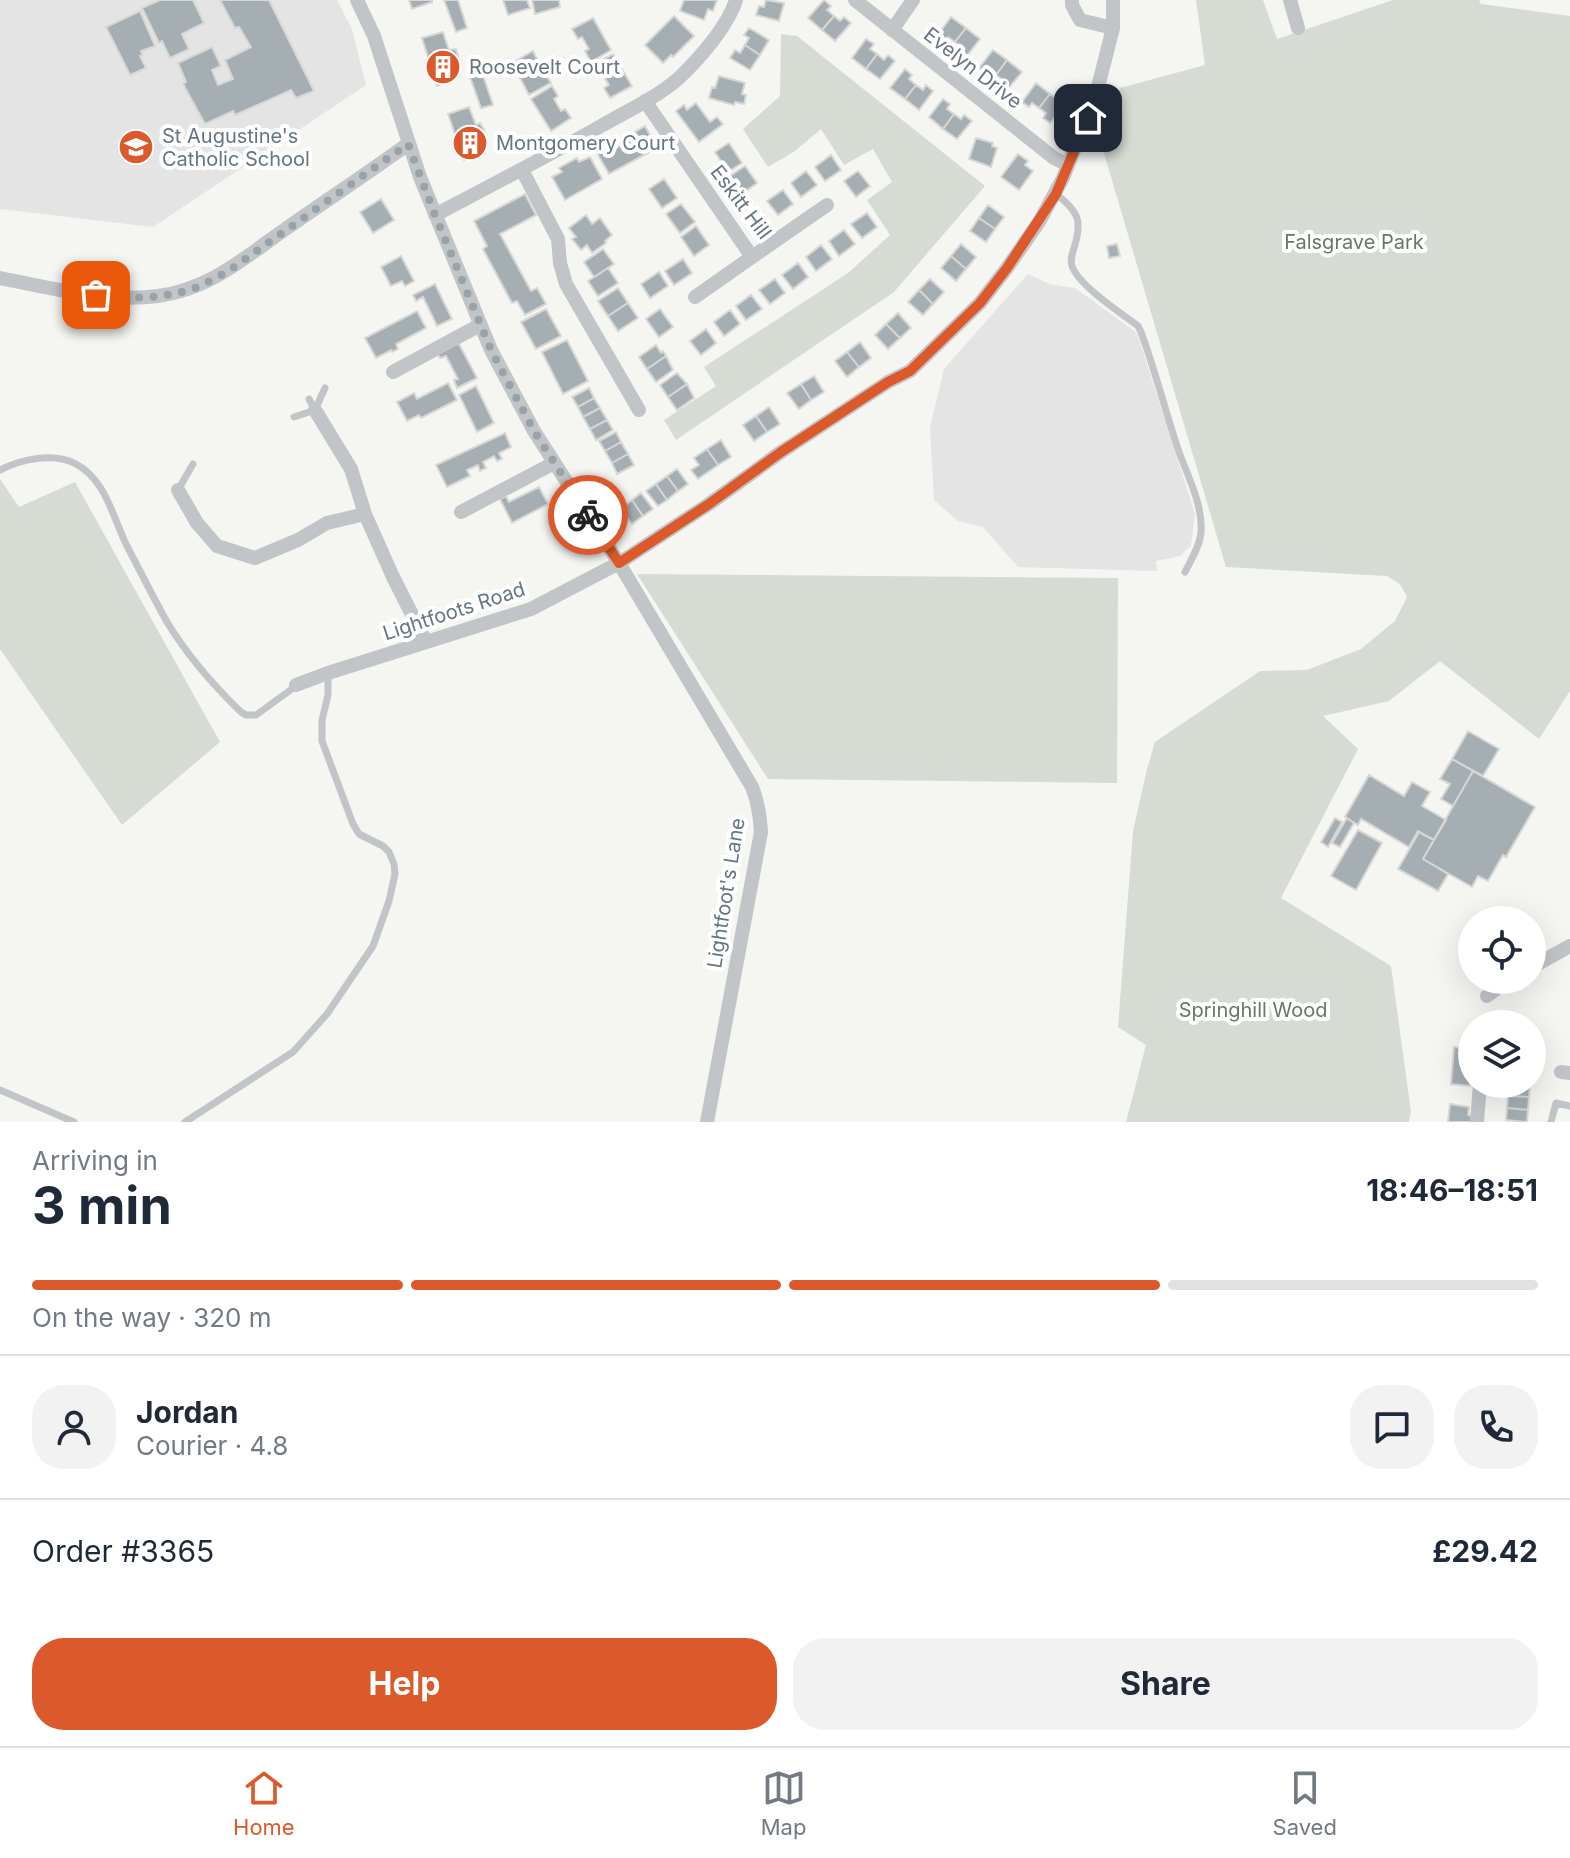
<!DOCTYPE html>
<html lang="en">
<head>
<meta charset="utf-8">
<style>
	:root { --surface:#fff; --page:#f2f2f3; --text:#1f2937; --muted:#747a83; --line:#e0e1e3; --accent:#dc592b }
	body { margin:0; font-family:Inter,sans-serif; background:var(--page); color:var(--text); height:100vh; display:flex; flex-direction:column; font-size:30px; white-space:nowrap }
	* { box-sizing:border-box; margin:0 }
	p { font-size:26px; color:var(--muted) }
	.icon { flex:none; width:44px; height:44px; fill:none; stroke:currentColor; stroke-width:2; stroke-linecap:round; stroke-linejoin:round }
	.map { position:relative; height:1122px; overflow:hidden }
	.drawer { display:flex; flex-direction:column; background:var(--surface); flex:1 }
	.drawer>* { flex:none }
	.controls { position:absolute; left:1458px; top:906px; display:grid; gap:16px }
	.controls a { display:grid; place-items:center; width:88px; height:88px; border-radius:50%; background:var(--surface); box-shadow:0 8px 32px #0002; font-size:40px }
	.pin { position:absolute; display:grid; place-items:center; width:68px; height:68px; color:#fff; margin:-34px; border-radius:16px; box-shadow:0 4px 12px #0006 }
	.courier { position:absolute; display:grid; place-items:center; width:80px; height:80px; margin:-40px; border:6px solid #dc592b; border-radius:50%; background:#fff; color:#222; box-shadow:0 2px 10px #0007 }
	.summary em { font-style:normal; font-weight:700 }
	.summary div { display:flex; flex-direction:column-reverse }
	.summary { display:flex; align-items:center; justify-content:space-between; height:136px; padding:0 32px }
	h1 { font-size:52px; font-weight:700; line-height:60px }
	.bar { display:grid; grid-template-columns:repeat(4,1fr); gap:12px 8px; align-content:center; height:96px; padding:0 32px }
	.bar i { height:10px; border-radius:6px; background:var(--line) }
	.bar .active { background:var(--accent) }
	.bar p { grid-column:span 4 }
	.line { display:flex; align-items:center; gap:20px; padding:0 32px; border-top:2px solid var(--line) }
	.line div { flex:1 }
	.round { display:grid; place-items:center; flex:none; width:84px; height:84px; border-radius:32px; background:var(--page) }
	.cta { display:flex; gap:16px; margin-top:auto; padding:16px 32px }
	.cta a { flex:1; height:92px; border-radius:32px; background:var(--accent); color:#fff; font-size:32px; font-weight:700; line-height:92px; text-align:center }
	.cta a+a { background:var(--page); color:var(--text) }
	.dock { display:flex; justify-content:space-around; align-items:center; height:112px; border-top:2px solid var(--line); background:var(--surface); font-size:22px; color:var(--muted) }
	.dock a { display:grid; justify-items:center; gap:4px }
	.dock .active { color:var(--accent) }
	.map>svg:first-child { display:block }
	.built { fill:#e3e4e3 }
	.green { fill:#d6dcd3 }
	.building { fill:#a5aeb3; stroke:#d7d7d5; stroke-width:2 }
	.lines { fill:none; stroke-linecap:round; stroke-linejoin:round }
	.lane { stroke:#c1c5c8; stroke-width:7 }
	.street { stroke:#c1c5c8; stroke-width:14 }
	.done { stroke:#97a2a9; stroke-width:8; stroke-dasharray:0 14.4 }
	.route { stroke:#dc592b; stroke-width:10 }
	.labels { text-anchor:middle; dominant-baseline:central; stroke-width:8; stroke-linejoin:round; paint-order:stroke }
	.poi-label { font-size:20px; fill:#657582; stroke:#fff; text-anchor:start }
	.street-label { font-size:20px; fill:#657582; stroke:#fff }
	.park-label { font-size:20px; fill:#687964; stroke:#fff }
</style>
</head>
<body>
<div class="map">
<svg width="1570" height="1122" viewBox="0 0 1570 1122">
	<rect width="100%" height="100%" fill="#f5f5f2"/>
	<path class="built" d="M 0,0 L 337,0 L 352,29 L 366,85 L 153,227 L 0,209 Z
		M 1028,274 L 1049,284 L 1075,288 L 1137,333 L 1195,514 L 1191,545 L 1180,556 L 1156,561 L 1157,571 L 1018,567 L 983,527 L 958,521 L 934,500 L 930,427 L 944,369 Z"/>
	<path class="green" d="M 1196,0 L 1263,0 L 1277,39 L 1393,0 L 1479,0 L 1481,4 L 1570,16 L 1570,691 L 1539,739 L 1440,661 L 1389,701 L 1323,716 L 1358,749 L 1281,898 L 1391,966 L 1411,1112 L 1409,1122 L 1126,1122 L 1146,1045 L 1118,1027 L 1133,831 L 1147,769 L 1155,742 L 1260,671 L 1307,670 L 1361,649 L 1395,621 L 1407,597 L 1400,584 L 1387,576 L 1226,567 L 1101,143 L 1120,88 L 1205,65 Z
		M 781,34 L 797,36 L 985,186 L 894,292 L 676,440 L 664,420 L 716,386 L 704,367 L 848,273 L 890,235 L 867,200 L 892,182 L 873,149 L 844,165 L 821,129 L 795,151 L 768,167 L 743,129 L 780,96 Z
		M 0,479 L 19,507 L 75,482 L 220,742 L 122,825 L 0,649 Z
		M 637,574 L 1118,578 L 1117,783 L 768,779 Z"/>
	<path class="building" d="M 160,0 L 193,0 L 204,23 L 182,34 L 189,49 L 170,58 L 162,41 L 159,43 L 142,8 Z
		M 220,0 L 269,0 L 314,91 L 296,98 L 291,90 L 235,115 L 233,111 L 205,124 L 183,84 L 186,82 L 178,63 L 212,47 L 221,66 L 212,70 L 218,85 L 233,79 L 225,60 L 251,47 L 239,27 L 235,28 Z
		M 409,0 L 432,0 L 432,2 L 412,9 Z
		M 444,0 L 458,0 L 467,28 L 456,32 Z
		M 503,0 L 527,0 L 530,8 L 508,15 Z
		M 532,0 L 559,0 L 560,7 L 535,14 Z
		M 684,0 L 717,0 L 713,11 L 708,9 L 704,20 L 680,11 Z
		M 766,0 L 784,3 L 779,21 L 756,15 L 759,6 L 764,7 Z
		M 824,0 L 831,6 L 827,10 L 834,16 L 822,30 L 808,18 Z
		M 140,11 L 155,46 L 141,51 L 143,55 L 140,56 L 146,68 L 130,75 L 106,27 Z
		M 674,16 L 694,36 L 673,57 L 671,55 L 663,63 L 645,45 Z
		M 834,16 L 840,21 L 844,17 L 851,23 L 835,41 L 822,30 Z
		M 951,17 L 966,28 L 955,42 L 948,37 L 944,41 L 937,36 Z
		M 593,18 L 611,50 L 591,62 L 585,51 L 589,49 L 582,37 L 578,39 L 572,29 Z
		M 749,28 L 769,40 L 760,55 L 745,45 L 749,38 L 744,35 Z
		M 966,28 L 980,39 L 966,57 L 958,52 L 962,47 L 955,42 Z
		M 443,32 L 449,50 L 456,49 L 458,56 L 452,58 L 458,77 L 437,86 L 422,38 Z
		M 866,39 L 874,44 L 870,49 L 877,54 L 866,69 L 852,58 Z
		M 745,45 L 760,55 L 750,70 L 730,58 L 735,50 L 740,53 Z
		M 993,50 L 1007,60 L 996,75 L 989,70 L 986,74 L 979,68 Z
		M 533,51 L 538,61 L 534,63 L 541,75 L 545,73 L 551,83 L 529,95 L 512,63 Z
		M 613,54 L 632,86 L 610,98 L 604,88 L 609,85 L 602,73 L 598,75 L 593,65 Z
		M 877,54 L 884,60 L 888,55 L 895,61 L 880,79 L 866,69 Z
		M 1007,60 L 1022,72 L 1007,90 L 1000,85 L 1003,80 L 996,75 Z
		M 480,66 L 493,105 L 481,108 L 468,71 Z
		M 905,69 L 912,75 L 909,79 L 916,85 L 905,99 L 890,88 Z
		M 719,76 L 745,83 L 742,94 L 746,95 L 744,104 L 735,102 L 734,105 L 709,98 L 712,87 L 715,88 Z
		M 1036,83 L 1050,94 L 1039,108 L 1032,103 L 1029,107 L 1022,102 Z
		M 916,85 L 923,90 L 926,85 L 933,91 L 919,110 L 905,99 Z
		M 552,86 L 558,96 L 554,99 L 561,111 L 565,109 L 571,118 L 551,131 L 531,99 Z
		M 1050,94 L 1065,104 L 1050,123 L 1043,118 L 1046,113 L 1039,108 Z
		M 943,99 L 950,104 L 947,109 L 954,114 L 943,129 L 929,117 Z
		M 696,103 L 710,122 L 717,117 L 723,124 L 699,142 L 676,111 L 684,105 L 687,110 Z
		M 469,107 L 476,125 L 480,123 L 484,130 L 478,132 L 485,153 L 464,160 L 448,114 Z
		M 954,114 L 961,119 L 964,115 L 972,121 L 957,139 L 943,129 Z
		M 645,126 L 657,148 L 609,174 L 597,153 L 607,148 L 609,152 L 621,145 L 619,141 L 630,135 L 632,139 L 637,137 L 635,132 Z
		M 976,138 L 993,143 L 992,146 L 997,148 L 991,167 L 969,159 Z
		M 729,143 L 742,163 L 728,172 L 715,152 Z
		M 1018,154 L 1028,161 L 1025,165 L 1033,171 L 1019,190 L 1001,177 Z
		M 831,155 L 841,170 L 825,181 L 815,167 Z
		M 590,157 L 602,179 L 565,200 L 552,177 L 562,172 L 559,168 L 577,158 L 579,162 Z
		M 745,166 L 757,183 L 743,193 L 730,176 Z
		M 806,171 L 817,185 L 801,197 L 791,183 Z
		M 858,171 L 870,186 L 856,197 L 844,181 Z
		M 664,179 L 677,198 L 662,208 L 649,189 Z
		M 783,190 L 793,204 L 778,215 L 767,201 Z
		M 525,194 L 536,215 L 500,234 L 531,291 L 537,288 L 546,304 L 525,315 L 517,301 L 512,303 L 483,249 L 487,246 L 474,221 Z
		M 381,199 L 394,220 L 373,233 L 360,212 Z
		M 681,204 L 695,222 L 680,233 L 666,214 Z
		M 988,205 L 1004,217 L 995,229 L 979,218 Z
		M 867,213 L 877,227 L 862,238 L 851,224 Z
		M 586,215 L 592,224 L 600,218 L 612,235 L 605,241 L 606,243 L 592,253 L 587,245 L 581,250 L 572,239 L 576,237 L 569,228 Z
		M 979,218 L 995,229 L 986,242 L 970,231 Z
		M 696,226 L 709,245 L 694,256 L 681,237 Z
		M 844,230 L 855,244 L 839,256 L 829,241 Z
		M 961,244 L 976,257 L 966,269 L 951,256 Z
		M 1117,244 L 1120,256 L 1109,258 L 1107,246 Z
		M 821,245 L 832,259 L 816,271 L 806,257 Z
		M 603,249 L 614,264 L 594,277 L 584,262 Z
		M 401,256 L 414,281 L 405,286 L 402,281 L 391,286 L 381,267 Z
		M 951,256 L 966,269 L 956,281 L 941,268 Z
		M 683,259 L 692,273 L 674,285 L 665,271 Z
		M 798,263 L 808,277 L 793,289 L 782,275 Z
		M 608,268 L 618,283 L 598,296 L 588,281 Z
		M 659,272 L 668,286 L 650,298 L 641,284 Z
		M 775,279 L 785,293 L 770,304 L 759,290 Z
		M 930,279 L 944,292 L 933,304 L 919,290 Z
		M 435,284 L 452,319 L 437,326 L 423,297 L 416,301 L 413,295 Z
		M 618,288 L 628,303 L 608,316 L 598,301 Z
		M 919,290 L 933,304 L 923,315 L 908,302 Z
		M 751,295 L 762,309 L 746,320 L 736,306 Z
		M 628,303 L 638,318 L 618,331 L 608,316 Z
		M 546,309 L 561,336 L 536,349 L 521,322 Z
		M 660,309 L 673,327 L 659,337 L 646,319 Z
		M 730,310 L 740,324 L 724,336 L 714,322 Z
		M 417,311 L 426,328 L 396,344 L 398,349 L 392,352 L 391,350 L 376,358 L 365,338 Z
		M 898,313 L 911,328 L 900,338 L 886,324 Z
		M 886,324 L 900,338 L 888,349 L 875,335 Z
		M 706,329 L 716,343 L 701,355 L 690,341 Z
		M 567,340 L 588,381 L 563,394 L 542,352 Z
		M 458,342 L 477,378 L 457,388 L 454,380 L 458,379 L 446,356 L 440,358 L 437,353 Z
		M 860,342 L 871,358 L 859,367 L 847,352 Z
		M 656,345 L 661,353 L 663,351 L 666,356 L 647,369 L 639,357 Z
		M 847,352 L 859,367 L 847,377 L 835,361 Z
		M 666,356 L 673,370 L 656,382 L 647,369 Z
		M 677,373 L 687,384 L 668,397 L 660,385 Z
		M 814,376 L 824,392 L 811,400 L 801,384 Z
		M 448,383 L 457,400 L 421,418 L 419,415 L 407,421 L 397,402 L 414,393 L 417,399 Z
		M 687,384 L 694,398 L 677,410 L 668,397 Z
		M 801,384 L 811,400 L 799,409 L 787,393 Z
		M 476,386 L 494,423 L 477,432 L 459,395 Z
		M 589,388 L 594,398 L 578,407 L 572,397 Z
		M 594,398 L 600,408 L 583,417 L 578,407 Z
		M 769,407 L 780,424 L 767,432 L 756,416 Z
		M 600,408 L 607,420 L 590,429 L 583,417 Z
		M 756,416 L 767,432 L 754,441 L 743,425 Z
		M 607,420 L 613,430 L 596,440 L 590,429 Z
		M 616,432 L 621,442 L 605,451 L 599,441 Z
		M 505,433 L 511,447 L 499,453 L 502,459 L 497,461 L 494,456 L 483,462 L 486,468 L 480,471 L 478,465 L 467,470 L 470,476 L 447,487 L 436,465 Z
		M 721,440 L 731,457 L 718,465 L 707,449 Z
		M 621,442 L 628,454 L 612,463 L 605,451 Z
		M 707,449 L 718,465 L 698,479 L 691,470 L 699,465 L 694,458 Z
		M 628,454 L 634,465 L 617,474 L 612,463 Z
		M 677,469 L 688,484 L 678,491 L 667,476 Z
		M 667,476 L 678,491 L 667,500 L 656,484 Z
		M 656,484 L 667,500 L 658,506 L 646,491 Z
		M 539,487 L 548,504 L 512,523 L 500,499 L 506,496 L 509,502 Z
		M 641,493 L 653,509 L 643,516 L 632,500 Z
		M 632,500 L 643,516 L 632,524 L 621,509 Z
		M 1468,731 L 1499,749 L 1483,776 L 1452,759 Z
		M 1452,759 L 1473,771 L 1453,806 L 1441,799 L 1450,784 L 1440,779 Z
		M 1473,771 L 1535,807 L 1506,857 L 1503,855 L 1488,881 L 1478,876 L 1472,887 L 1423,859 Z
		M 1369,775 L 1404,796 L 1412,782 L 1430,792 L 1422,806 L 1446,820 L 1434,840 L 1418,831 L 1409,847 L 1361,819 L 1358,825 L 1345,817 Z
		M 1335,818 L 1342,822 L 1328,847 L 1321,842 Z
		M 1347,818 L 1354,823 L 1340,847 L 1332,843 Z
		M 1358,830 L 1382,843 L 1356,890 L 1331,876 Z
		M 1419,832 L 1434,840 L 1423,859 L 1448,874 L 1438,891 L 1398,869 Z
		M 1454,1047 L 1472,1049 L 1472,1077 L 1471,1077 L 1470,1086 L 1451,1084 Z
		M 1509,1084 L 1530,1085 L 1529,1097 L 1508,1096 Z
		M 1508,1096 L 1529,1097 L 1528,1110 L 1507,1108 Z
		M 1450,1104 L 1469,1107 L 1468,1115 L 1472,1116 L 1471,1122 L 1448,1122 Z
		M 1507,1108 L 1528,1110 L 1527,1122 L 1506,1120 Z"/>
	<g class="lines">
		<path class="lane" d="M 1056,194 C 1078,211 1083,220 1074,248 C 1072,254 1070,260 1072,266 C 1079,286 1121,313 1138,326 L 1141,332 C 1155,370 1165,410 1178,449 C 1187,475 1203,504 1201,532 C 1200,546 1191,560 1185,572
			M 309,399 L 315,410
			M 294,417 L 315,410 L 325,388
			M 0,470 C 22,459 54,452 76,464 C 106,480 113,518 127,546 C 140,571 153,597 167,622 C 187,655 213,685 241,712 L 246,715 L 256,715 L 296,686
			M 178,490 L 193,464
			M 0,1090 L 74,1122
			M 185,1122 L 293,1052 L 327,1014 L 373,946 L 389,901 L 395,874 L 394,864 L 389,852 L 383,846 L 359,834 L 353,824 L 322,741 L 322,720 L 328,695 L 328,673
			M 1551,1122 L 1556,1103 L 1570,1106"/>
		<path class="street" d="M 357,0 L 374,36 L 420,177 L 491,350 L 534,431 L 619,563 L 709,504 L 781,452 L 888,382 L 910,371 L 980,303 L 1007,268 L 1039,222 L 1063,178 L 1096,95 L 1113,28 L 1113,0
			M 855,0 L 1054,158 L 1068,165
			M 1072,0 L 1072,5 L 1080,20 L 1113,28
			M 1290,0 L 1298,28
			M 892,30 L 913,0
			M 645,101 L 752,257 L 827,205
			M 522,170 L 558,239 L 560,263 L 566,284 L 639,410
			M 435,215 C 490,186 546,157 601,126 C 627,111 656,98 679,78 C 699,59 728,26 736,0
			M 0,278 C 51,288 106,303 158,296 C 211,289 245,257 287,228 C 327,200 368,173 408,144
			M 695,297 L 752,257
			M 393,372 L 480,325
			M 315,410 L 351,469 L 365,514 L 393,577 L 426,642
			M 178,490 L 197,523 L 217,546 L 255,558 L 298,540 L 327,523 L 365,514
			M 461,512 L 554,463
			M 296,685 L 328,673 L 531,609 L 619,563 L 752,787 C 758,802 760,815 761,832 L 707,1122
			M 1532,967 L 1570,946
			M 1487,996 L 1508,980
			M 1561,1072 L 1570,1073
			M 1477,1122 L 1480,1084"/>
	</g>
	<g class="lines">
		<path class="done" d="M 96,295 C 128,299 161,299 192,289 C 204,285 216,277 227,272 L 408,144 L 435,215 L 491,350 L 534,431 L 588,515"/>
		<path class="route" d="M 588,515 L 619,563 L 709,504 L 781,452 L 888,382 L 910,371 L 980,303 L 1007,268 L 1056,194 L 1088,118"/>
	</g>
	<defs>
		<symbol id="building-disc" viewBox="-11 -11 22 22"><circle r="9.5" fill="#dc592b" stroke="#fff"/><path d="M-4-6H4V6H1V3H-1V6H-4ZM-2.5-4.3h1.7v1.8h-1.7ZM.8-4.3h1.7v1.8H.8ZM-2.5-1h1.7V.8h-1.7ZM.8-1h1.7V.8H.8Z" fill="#fff"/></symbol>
		<symbol id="school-disc" viewBox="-11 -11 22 22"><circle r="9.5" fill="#dc592b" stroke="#fff"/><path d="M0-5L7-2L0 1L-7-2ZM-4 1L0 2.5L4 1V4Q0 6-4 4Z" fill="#fff"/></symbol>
	</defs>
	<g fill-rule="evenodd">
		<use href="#building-disc" x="423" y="47" width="40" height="40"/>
		<use href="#building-disc" x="450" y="123" width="40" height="40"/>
		<use href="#school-disc" x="116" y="127" width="40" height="40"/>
	</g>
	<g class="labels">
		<g class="poi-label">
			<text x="469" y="67">Roosevelt Court</text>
			<text x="162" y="136">St Augustine's<tspan x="162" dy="23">Catholic School</tspan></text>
			<text x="496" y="143">Montgomery Court</text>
		</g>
		<g class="street-label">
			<text transform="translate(973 68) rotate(38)">Evelyn Drive</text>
			<text transform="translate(741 202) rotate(53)">Eskitt Hill</text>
			<text transform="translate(454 611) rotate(-18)">Lightfoots Road</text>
			<text transform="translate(726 893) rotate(-81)">Lightfoot's Lane</text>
		</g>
		<g class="park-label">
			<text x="1354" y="242">Falsgrave Park</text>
			<text x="1253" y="1010">Springhill Wood</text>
		</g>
	</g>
</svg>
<div class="controls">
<a><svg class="icon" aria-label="locate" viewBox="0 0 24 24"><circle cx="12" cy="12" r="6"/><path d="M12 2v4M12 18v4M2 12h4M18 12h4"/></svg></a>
<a><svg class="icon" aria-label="layers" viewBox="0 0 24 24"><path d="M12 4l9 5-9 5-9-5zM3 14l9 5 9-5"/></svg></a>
</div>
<div class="pin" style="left:96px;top:295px;background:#ea580c"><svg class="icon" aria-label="bag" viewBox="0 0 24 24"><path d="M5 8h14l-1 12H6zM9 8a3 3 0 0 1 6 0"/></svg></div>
<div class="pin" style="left:1088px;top:118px;background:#1f2937"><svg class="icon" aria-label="home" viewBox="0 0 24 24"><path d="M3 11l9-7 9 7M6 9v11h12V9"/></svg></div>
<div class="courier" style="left:588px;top:515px"><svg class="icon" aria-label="bike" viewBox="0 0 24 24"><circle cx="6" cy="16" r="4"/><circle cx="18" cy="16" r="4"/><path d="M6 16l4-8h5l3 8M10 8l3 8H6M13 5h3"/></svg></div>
</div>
<section class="drawer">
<div class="summary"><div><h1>3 min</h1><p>Arriving in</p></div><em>18:46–18:51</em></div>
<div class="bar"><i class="active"></i><i class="active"></i><i class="active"></i><i></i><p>On the way · 320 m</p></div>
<div class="line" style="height:144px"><a class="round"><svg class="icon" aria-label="person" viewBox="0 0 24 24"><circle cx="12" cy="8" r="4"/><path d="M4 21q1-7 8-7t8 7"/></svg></a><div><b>Jordan</b><p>Courier · 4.8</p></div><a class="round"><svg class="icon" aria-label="chat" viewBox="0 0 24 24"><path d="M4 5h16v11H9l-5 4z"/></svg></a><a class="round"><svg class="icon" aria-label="phone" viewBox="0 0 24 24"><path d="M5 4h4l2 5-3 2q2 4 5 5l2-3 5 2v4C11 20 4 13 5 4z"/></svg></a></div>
<div class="line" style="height:104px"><div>Order #3365</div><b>£29.42</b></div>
<div class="cta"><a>Help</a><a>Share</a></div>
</section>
<nav class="dock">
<a class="active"><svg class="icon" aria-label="home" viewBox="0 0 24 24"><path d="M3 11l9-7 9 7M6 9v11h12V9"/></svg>Home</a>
<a><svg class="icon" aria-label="map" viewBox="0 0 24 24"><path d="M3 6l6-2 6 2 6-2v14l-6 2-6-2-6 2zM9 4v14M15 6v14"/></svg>Map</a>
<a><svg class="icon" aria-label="saved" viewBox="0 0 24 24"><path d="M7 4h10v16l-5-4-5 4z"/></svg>Saved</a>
</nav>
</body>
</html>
